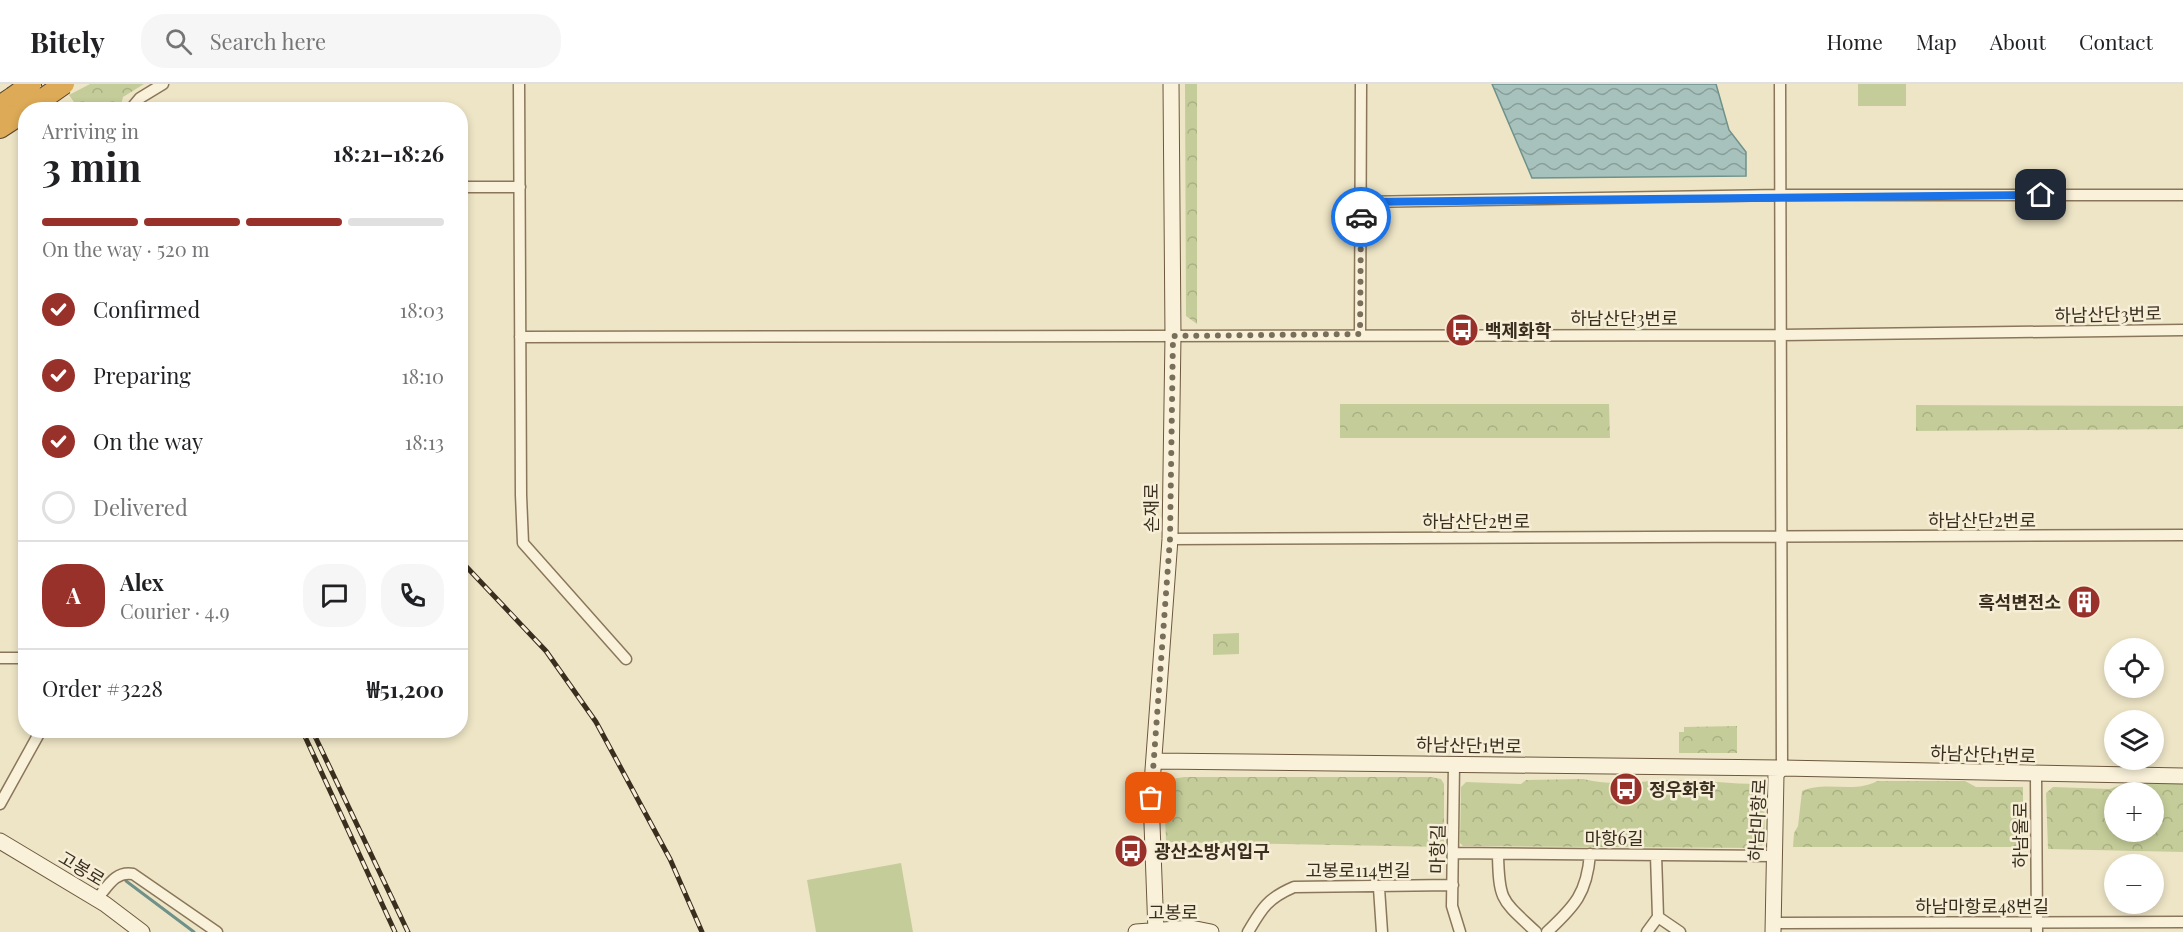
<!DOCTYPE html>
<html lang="en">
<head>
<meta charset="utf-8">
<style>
	:root { --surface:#fff; --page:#f6f6f6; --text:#202124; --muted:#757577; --line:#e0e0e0; --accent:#99312b }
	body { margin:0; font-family:"Playfair Display","Noto Sans KR",serif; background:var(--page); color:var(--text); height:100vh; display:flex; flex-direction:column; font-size:22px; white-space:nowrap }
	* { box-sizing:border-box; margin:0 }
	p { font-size:20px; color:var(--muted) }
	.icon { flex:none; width:33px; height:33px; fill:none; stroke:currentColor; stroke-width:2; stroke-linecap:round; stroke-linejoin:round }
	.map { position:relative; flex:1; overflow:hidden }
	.details { position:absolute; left:18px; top:18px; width:450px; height:636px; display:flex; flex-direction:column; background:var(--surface); border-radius:24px; box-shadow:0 3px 9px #0003 }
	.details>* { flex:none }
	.tools { position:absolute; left:2104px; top:554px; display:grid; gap:12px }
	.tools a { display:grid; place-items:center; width:60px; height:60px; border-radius:50%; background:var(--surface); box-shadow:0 3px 9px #0003; font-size:30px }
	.pin { position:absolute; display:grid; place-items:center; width:51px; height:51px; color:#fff; margin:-26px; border-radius:12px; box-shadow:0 3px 9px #0006 }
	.courier { position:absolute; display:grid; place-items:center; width:60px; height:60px; margin:-30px; border:4px solid #1a73e8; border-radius:50%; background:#fff; color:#222; box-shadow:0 2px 8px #0007 }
	.headline em { font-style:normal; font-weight:700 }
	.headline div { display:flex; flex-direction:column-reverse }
	.headline { display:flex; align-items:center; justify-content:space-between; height:102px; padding:0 24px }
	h1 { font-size:39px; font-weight:700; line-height:45px }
	.bar { display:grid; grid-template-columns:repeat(4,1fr); gap:9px 6px; align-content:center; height:72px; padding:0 24px }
	.bar i { height:8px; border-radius:4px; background:var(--line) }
	.bar .selected { background:var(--accent) }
	.bar p { grid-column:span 4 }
	.line { display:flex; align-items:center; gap:15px; padding:0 24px; border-top:2px solid var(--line) }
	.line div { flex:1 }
	.round { display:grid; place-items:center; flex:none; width:63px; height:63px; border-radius:24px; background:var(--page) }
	ol { padding:0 24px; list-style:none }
	li { display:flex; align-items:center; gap:18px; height:66px }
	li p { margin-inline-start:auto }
	li .icon { padding:6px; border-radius:50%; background:var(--accent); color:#fff; stroke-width:4 }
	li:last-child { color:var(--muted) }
	li i { width:33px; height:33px; border:3px solid var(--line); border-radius:50% }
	header { display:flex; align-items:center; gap:36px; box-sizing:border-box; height:84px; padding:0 30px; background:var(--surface); border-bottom:2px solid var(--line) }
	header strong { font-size:28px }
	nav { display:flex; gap:33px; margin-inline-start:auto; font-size:21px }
	.search { width:420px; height:54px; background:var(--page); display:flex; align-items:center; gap:15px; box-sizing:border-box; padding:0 21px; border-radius:24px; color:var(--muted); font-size:22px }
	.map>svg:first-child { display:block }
	.forest { fill:url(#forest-crowns); fill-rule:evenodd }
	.pitch { fill:#c4cd99 }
	.water { fill:url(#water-waves); stroke:#6e918a; stroke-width:1.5 }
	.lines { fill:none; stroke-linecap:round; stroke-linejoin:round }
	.stream { stroke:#6e918a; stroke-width:3 }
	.street-casing { stroke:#8a775b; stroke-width:13 }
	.secondary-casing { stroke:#6c583e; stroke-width:17 }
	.highway-casing { stroke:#58452f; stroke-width:22 }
	.street { stroke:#f9f1d9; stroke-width:10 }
	.secondary { stroke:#f9f1d9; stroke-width:15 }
	.highway { stroke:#ddaa57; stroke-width:20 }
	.rail-casing { stroke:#3a2e1f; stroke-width:5 }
	.rail { stroke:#f6eed6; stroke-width:3; stroke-dasharray:9; stroke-linecap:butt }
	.highway-bridge-casing { stroke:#58452f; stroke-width:22; stroke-linecap:butt }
	.highway-bridge { stroke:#ddaa57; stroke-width:20 }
	.done { stroke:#796e59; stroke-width:6; stroke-dasharray:0 10.8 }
	.route { stroke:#1a73e8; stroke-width:8 }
	.labels { text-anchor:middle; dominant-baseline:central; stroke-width:5; stroke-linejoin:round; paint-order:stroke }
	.street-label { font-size:18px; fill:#3a2e1f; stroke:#f6eed6 }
	.poi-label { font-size:18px; font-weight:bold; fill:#3a2e1f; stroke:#f6eed6; text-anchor:start }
</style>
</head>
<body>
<header>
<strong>Bitely</strong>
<div class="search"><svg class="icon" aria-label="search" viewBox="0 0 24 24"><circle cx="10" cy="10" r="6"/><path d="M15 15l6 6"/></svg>Search here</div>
<nav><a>Home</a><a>Map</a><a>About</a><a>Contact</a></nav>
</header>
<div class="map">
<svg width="2183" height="848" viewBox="0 0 2183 848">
	<defs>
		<pattern id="forest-crowns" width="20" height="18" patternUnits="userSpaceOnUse" patternTransform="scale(1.5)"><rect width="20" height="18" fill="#c4cd99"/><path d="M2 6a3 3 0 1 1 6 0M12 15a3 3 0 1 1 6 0" fill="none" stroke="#a9b083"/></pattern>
		<pattern id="water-waves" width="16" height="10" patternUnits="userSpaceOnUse" patternTransform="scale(1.5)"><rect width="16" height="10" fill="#a7c2bc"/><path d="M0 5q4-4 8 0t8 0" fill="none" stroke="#899e98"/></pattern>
	</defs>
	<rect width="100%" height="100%" fill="#eee5c6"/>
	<path class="forest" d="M 90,0 L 144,0 L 123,13 L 120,25 L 75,25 L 76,21 L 69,11 Z
		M 1185,0 L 1197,0 L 1197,240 L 1186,232 Z
		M 1340,320 L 1609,320 L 1610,354 L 1340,354 Z
		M 1916,321 L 2183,322 L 2183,345 L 1916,347 Z
		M 1239,549 L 1239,570 L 1213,571 L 1213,550 Z
		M 1737,642 L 1737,669 L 1679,669 L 1679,648 L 1684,648 L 1684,643 Z
		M 1184,693 L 1430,693 L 1441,695 L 1444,700 L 1444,763 L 1166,758 L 1164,705 L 1172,695 Z
		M 1583,695 C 1614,703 1644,696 1676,696 C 1704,696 1731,700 1760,700 L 1764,716 L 1765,758 L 1760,764 L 1463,762 L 1460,759 L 1461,703 L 1466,698 L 1521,700 L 1526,696 Z
		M 1877,697 L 1965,697 L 1976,703 L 2023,703 L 2023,763 L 1793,763 L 1794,749 L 1798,742 L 1802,707 C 1826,696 1854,710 1877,697 Z
		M 2123,700 L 2183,700 L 2183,768 L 2048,765 L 2046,709 L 2053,703 L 2110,705 ZM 2115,708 L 2154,708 L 2154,747 L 2115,747 Z"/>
	<path class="pitch" d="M 1858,0 L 1906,0 L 1906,22 L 1858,22 Z
		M 901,779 L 913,848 L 816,848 L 807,796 Z"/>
	<path class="water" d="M 1492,0 L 1716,0 L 1729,46 L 1746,68 L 1746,92 L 1532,94 Z"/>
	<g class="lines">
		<path class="stream" d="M 126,797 L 194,848"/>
		<defs>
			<path id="street" d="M 519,0 L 521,411 L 523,459 L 626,575
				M 1780,0 L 1782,684
				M 130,26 L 140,14 L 163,0
				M 460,103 L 520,103
				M 1361,118 L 1780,111 L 2183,111
				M 1360,250 L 1361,0
				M 520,253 L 1781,251 L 2183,246
				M 1170,455 L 2183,451
				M 0,574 L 26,574
				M 1454,680 L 1452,822 L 1460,848
				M 2036,691 L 2037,848
				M 0,720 L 41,646
				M 1453,769 L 1774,772
				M 1498,771 C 1499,818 1502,816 1536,848
				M 1379,804 L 1382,848
				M 97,815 C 108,802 115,787 133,790 L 217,848
				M 1658,833 L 1680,848
				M 1781,839 L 2183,838
				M 1248,848 C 1262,824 1268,814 1294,803 L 1453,801
				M 1547,848 C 1575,822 1587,809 1590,770
				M 1647,848 L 1658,833 L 1656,771"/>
			<path id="secondary" d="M 1155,677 L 1782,684 L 2183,692
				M 0,757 L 105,820 L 142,848
				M 1136,848 L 1191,844 L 1211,848
				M 1156,848 L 1151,713 L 1170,455 L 1173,252 L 1171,0
				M 1773,848 L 1776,690 L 1782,684"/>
			<path id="highway" d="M 0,22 L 13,13
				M 0,44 L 26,27"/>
		</defs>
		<use href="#street" class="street-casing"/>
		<use href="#secondary" class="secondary-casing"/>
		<use href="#highway" class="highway-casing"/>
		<use href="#street" class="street"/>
		<use href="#secondary" class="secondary"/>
		<use href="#highway" class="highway"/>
		<defs>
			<path id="rail" d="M 39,0 L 49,26
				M 460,476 L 546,567 L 596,638 L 670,775 L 702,848
				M 302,646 L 395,848
				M 312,646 L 408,848"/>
		</defs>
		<use href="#rail" class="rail-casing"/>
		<use href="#rail" class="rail"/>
		<defs>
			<path id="highway-bridge" d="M 13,13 L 31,0
				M 27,26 L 64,0"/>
		</defs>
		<use href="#highway-bridge" class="highway-bridge-casing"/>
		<use href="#highway-bridge" class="highway-bridge"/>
	</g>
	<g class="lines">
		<path class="done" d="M 1151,714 L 1170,455 L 1173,252 L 1360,250 L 1361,133"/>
		<path class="route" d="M 1361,133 L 1361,118 L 2041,111"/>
	</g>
	<defs>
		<symbol id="bus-disc" viewBox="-11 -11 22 22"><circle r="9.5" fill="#99312b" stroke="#f6eed6"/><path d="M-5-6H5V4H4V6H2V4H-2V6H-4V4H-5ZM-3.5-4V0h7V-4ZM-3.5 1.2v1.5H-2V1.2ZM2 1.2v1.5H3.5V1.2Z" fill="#fff"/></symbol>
		<symbol id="building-disc" viewBox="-11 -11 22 22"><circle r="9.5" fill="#99312b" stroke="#f6eed6"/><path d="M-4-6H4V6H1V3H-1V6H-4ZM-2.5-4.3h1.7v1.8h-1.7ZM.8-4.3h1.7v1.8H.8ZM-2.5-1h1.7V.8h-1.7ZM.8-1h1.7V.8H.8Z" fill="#fff"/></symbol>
	</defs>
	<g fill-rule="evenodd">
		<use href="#bus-disc" x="1443" y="227" width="38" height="38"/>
		<use href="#building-disc" x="2065" y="499" width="38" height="38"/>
		<use href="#bus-disc" x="1607" y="686" width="38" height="38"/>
		<use href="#bus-disc" x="1112" y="748" width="38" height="38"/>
	</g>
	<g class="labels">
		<g class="street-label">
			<text transform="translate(2108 230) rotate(-1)">하남산단3번로</text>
			<text x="1624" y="234">하남산단3번로</text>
			<text transform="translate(1151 424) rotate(-90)">손재로</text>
			<text x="1982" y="436">하남산단2번로</text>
			<text x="1476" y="437">하남산단2번로</text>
			<text transform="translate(1469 661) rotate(1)">하남산단1번로</text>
			<text transform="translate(1983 670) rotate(2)">하남산단1번로</text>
			<text transform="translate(1757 736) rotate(-87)">하남마항로</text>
			<text transform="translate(2020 751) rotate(-90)">하남울로</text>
			<text x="1614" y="754">마항6길</text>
			<text transform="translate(1437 765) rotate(-89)">마항길</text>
			<text transform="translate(82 784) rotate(31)">고봉로</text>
			<text x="1358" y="786">고봉로114번길</text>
			<text x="1982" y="822">하남마항로48번길</text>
			<text x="1173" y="828">고봉로</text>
		</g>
		<g class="poi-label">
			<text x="1485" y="246">백제화학</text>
			<text x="2061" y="518" text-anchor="end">흑석변전소</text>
			<text x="1649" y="705">정우화학</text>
			<text x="1154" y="767">광산소방서입구</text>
		</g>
	</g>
</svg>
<div class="tools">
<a><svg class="icon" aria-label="locate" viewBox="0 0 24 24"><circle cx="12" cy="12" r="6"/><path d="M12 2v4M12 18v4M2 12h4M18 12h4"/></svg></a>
<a><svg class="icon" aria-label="layers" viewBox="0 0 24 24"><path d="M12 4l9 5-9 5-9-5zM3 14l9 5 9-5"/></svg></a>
<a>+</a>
<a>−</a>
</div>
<div class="pin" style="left:1151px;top:714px;background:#ea580c"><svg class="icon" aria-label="bag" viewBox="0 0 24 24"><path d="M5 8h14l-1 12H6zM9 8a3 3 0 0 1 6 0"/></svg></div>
<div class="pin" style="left:2041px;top:111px;background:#1f2937"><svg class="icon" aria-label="home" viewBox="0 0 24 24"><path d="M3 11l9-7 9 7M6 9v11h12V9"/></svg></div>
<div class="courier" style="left:1361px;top:133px"><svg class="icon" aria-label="car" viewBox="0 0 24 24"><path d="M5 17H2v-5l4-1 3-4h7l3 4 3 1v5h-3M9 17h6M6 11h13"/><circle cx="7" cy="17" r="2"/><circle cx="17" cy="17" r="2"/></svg></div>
<section class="details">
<div class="headline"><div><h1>3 min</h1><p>Arriving in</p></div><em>18:21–18:26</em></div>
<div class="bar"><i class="selected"></i><i class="selected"></i><i class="selected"></i><i></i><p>On the way · 520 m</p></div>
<ol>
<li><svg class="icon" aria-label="check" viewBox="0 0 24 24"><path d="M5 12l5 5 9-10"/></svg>Confirmed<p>18:03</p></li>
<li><svg class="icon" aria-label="check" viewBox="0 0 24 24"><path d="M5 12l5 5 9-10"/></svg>Preparing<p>18:10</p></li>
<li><svg class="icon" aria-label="check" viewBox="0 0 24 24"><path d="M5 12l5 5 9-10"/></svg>On the way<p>18:13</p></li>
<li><i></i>Delivered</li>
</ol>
<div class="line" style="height:108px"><b class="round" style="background:var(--accent);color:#fff">A</b><div><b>Alex</b><p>Courier · 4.9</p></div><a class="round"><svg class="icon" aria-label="chat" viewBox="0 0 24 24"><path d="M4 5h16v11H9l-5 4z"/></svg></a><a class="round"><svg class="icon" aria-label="phone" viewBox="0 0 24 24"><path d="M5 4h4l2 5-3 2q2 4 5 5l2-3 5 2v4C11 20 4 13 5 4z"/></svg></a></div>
<div class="line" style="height:78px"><div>Order #3228</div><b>₩51,200</b></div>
</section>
</div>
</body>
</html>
